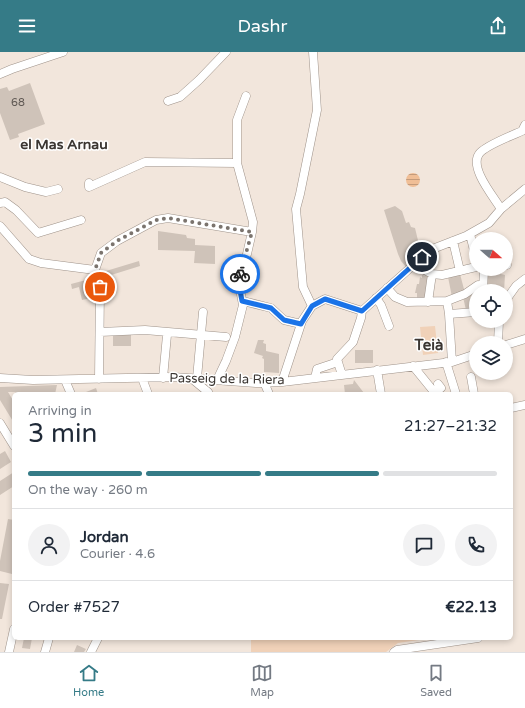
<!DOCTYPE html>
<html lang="en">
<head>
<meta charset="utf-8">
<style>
	:root { --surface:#fff; --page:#f2f2f3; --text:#1f2937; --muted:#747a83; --line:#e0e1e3; --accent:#357b87 }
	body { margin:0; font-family:"Varela Round",sans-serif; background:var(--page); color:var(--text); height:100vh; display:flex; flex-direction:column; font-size:15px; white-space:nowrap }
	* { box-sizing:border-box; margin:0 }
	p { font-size:13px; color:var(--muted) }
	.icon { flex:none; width:22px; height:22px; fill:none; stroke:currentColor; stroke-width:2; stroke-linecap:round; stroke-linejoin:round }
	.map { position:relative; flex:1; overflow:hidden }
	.sheet { position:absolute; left:12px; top:340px; width:501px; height:248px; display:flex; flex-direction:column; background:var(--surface); border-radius:6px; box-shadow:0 2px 6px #0003 }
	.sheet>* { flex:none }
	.needle { width:26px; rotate:110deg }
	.fabs { position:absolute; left:469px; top:180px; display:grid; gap:8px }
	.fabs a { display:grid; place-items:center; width:44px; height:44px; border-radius:50%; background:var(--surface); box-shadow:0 2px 6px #0003; font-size:20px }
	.pin { position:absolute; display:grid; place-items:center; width:34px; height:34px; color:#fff; margin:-17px; border:2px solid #fff; border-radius:50%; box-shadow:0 1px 4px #0007 }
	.courier { position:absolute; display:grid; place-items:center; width:40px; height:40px; margin:-20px; border:3px solid #1a73e8; border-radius:50%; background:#fff; color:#222; box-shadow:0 1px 5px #0007 }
	.summary em { font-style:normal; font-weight:600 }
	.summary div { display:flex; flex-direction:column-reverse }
	.summary { display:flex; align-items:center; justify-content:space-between; height:68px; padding:0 16px }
	h1 { font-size:26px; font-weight:600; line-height:30px }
	.bar { display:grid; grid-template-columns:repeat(4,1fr); gap:6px 4px; align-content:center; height:48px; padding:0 16px }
	.bar i { height:5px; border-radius:3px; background:var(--line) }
	.bar .current { background:var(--accent) }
	.bar p { grid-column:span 4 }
	.line { display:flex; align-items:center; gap:10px; padding:0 16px; border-top:1px solid var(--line) }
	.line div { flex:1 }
	.round { display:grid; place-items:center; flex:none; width:42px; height:42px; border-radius:21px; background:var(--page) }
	header { display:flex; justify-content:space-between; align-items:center; height:52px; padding:0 16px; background:var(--accent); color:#fff; font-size:18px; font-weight:600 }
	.tabs { display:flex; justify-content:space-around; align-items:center; height:56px; border-top:1px solid var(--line); background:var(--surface); font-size:11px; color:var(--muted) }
	.tabs a { display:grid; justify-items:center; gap:2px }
	.tabs .current { color:var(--accent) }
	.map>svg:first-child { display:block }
	.grass { fill:#f0d1b8 }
	.water { fill:url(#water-rules) }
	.building { fill:#cfc3b9 }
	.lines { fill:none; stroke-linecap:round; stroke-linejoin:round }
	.minor-casing { stroke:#9f938a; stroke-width:9 }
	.minor { stroke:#fff; stroke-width:8 }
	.done { stroke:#7b746e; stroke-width:4; stroke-dasharray:0 7.2 }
	.route { stroke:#1a73e8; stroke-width:5 }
	.labels { text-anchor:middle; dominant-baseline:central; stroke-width:3; stroke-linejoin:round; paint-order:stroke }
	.number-label { font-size:11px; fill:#605954 }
	.street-label { font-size:13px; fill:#3b3632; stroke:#fff }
	.neighbourhood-label { font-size:14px; font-weight:bold; fill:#3b3632; stroke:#fff }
	.quarter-label { font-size:15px; font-weight:bold; fill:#3b3632; stroke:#fff }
</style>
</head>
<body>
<header><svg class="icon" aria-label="menu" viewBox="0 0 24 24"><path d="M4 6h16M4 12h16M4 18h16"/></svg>Dashr<svg class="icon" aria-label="share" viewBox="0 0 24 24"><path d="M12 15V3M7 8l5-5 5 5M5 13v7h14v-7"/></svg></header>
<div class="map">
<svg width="525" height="600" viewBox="0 0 525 600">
	<defs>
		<pattern id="water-rules" width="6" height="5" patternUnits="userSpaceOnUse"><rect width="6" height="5" fill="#f0be96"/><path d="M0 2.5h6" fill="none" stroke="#c49b7b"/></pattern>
	</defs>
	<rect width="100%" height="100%" fill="#f2e6dc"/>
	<path class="grass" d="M 435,274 L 438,301 L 423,303 L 420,275 Z
		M 251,586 L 433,586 L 398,591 L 386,600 L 251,600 Z"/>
	<path class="water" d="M406 128a7 7 0 1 1 14 0a7 7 0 1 1-14 0Z"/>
	<path class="building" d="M 30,31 L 45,72 L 18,82 L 19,85 L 10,88 L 0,61 L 0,37 L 7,35 L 9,39 Z
		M 395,154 L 402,159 L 406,171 L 409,170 L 411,175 L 415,176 L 422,205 L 407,216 L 401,209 L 398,202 L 384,158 Z
		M 158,179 L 186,183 L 187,186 L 195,187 L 195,193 L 215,194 L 215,212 L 194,211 L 195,199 L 158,198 Z
		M 139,209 L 140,214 L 108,224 L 106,219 Z
		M 492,217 L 500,217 L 501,219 L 501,222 L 505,223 L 504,239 L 485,239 L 485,221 L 491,221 Z
		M 460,222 L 465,241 L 452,245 L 448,225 Z
		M 422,223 L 431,225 L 426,247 L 417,246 L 417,241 L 415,241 L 417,232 L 419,232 L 420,225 L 422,226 Z
		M 94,227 L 95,232 L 88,234 L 91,246 L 82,248 L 79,235 L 72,237 L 71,232 L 86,228 L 86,229 Z
		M 476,241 L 476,256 L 466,258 L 463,245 Z
		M 113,283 L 131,283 L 131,294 L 113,294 Z
		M 258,288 L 264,288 L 263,291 L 266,292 L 266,299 L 279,302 L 279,321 L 264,320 L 264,307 L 262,306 L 263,304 L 254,301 Z
		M 355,298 L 373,298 L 373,311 L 355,311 Z
		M 354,328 L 364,341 L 345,342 L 344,333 L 353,332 Z
		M 57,333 L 55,342 L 16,342 L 15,340 L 8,340 L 14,350 L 14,371 L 0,348 L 0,335 Z
		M 96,336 L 98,342 L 87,342 L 86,340 Z
		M 5,399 L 11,410 L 0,417 L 0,402 Z
		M 14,420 L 14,434 L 0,443 L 0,429 Z
		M 8,467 L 14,468 L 14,511 L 12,522 L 0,519 L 0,509 Z
		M 0,531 L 9,532 L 2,567 L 0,567 Z
		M 24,586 L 32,586 L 30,597 L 22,596 Z
		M 77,593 L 86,597 L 84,600 L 74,600 Z"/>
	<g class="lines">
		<defs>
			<path id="minor" d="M 0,22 L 12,17 L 63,0
				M 168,49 L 180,45 L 199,28 L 226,0
				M 0,125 L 25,135 L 46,140 L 58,137
				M 89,131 L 89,135 L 145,110 L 237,111
				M 0,151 L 5,150 L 16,158 L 38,181 L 81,168
				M 501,157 C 494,145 469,116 479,102 C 484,94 513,83 522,79 L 525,73
				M 0,174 L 29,207 L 41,211 L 95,218 L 100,235 L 99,327
				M 470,182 L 476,207
				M 453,189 L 460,219
				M 414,212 L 432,222 L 442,223 L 476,215
				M 506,213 L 507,213
				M 95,218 L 101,201 L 117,189 L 156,168 L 168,166 L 252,180
				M 387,236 L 395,245 L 407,250 L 447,249 L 465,242 L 478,233 L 483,237
				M 483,239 L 484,217
				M 376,246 L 381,253 L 389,274
				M 506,248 L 516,234 L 525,227
				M 243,249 L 271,256 L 284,268 L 301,272
				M 447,249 L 449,262 L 452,310
				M 428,250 L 432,222
				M 312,254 L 303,235 L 296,157 L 300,142 L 317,58 L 313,0
				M 449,262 L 476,260
				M 100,280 L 145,278 L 226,285
				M 498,291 L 499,269
				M 506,293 L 525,287
				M 446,310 L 456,342
				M 413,314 L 435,341 L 441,336 L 438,332
				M 377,318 L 381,342
				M 342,323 L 337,307 L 353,290 L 361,266 L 362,259 L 428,200 L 435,196 L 466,184 L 489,171 L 501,157 L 525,137
				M 471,325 L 474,342
				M 0,326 L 33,328 L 173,325 L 256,331 L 282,330 L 452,310 L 476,302
				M 142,326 L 148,342
				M 163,326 L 167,283
				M 191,326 L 208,340 L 207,342
				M 197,326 L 203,260
				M 315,326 L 317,317 L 338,310
				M 65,328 L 71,342
				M 217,328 L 226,309 L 235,285 L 243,253 L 238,227 L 247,202 L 252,180 L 253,170 L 237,111 L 237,68 L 246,44
				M 264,330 L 269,342
				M 282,330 L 302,269 L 312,254 L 325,247 L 362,259
				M 511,356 L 525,353
				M 0,371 L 14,394
				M 9,600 L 14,577
				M 45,600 L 49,586
				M 91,600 L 98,586
				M 394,600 L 397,598 L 478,586"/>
		</defs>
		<use href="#minor" class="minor-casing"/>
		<use href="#minor" class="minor"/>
	</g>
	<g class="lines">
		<path class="done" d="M 100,235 L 95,218 L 101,201 L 117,189 L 156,168 L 168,166 L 252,180 L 240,222"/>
		<path class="route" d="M 240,222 L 238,227 L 242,249 L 271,256 L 284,268 L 301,272 L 312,254 L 325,247 L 362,259 L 422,205"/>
	</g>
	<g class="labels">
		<g class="number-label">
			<text x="18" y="50">68</text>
		</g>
		<g class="street-label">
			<text transform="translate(227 327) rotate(1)">Passeig de la Riera</text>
		</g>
		<g class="neighbourhood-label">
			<text x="64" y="92">el Mas Arnau</text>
		</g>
		<g class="quarter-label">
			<text x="429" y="293">Teià</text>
		</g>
	</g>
</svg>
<div class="fabs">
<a><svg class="needle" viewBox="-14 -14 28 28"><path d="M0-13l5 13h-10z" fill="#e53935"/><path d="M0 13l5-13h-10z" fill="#747a83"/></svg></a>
<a><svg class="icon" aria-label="locate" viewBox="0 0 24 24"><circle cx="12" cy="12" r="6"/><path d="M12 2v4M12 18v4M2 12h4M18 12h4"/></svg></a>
<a><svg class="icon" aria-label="layers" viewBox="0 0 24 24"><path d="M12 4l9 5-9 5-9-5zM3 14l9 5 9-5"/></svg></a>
</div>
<div class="pin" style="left:100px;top:235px;background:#ea580c"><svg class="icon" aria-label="bag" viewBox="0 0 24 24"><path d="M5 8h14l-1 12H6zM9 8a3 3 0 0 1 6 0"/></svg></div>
<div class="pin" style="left:422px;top:205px;background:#1f2937"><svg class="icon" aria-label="home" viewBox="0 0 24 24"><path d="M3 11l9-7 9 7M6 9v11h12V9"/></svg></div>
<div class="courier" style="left:240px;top:222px"><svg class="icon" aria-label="bike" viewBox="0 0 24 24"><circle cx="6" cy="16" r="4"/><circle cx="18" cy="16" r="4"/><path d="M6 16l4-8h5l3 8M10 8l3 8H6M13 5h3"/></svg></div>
<section class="sheet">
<div class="summary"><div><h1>3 min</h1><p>Arriving in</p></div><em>21:27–21:32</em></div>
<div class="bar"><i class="current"></i><i class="current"></i><i class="current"></i><i></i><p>On the way · 260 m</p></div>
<div class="line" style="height:72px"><a class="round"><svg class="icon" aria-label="person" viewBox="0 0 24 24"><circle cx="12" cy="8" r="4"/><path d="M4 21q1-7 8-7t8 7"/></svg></a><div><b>Jordan</b><p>Courier · 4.6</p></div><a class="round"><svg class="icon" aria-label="chat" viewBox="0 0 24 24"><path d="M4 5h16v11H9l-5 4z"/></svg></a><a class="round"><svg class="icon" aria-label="phone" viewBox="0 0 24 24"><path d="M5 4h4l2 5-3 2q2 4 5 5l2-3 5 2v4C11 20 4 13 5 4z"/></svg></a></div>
<div class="line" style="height:52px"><div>Order #7527</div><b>€22.13</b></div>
</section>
</div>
<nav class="tabs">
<a class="current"><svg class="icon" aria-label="home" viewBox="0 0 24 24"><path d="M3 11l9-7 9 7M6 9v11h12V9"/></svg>Home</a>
<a><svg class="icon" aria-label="map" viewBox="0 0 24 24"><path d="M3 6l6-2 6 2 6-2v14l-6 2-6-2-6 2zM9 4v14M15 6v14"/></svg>Map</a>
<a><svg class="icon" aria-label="saved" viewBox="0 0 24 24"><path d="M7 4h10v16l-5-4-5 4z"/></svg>Saved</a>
</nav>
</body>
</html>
